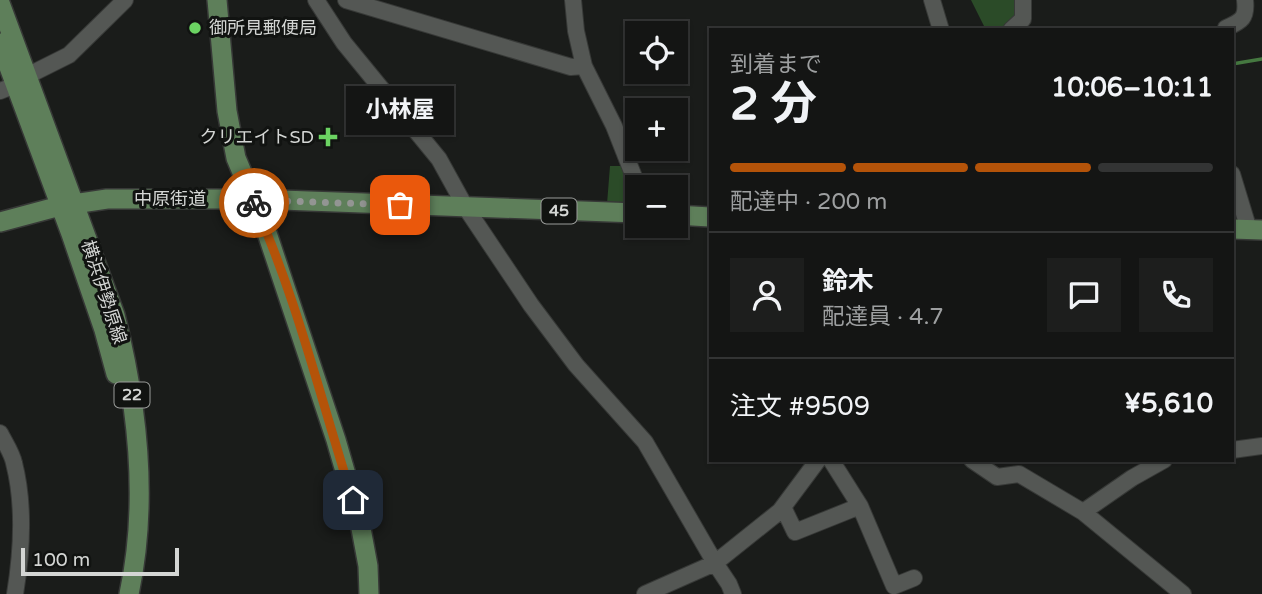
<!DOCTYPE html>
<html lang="ja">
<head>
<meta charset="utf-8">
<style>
	:root { --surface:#141514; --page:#1d1e1d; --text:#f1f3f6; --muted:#9d9fa0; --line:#333434; --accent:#b45309 }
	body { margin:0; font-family:"Varela Round","Noto Sans JP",sans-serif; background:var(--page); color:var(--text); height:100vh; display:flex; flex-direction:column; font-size:26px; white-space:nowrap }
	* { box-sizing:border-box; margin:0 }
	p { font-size:23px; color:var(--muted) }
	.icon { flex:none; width:38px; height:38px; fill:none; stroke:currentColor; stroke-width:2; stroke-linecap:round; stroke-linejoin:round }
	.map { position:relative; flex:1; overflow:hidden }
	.panel { position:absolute; left:709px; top:28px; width:525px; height:434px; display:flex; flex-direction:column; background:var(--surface); border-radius:0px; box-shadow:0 2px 5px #0004,0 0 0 2px var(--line) }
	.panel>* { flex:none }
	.tools { position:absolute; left:625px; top:21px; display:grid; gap:14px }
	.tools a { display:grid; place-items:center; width:63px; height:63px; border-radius:0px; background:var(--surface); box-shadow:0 2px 5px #0004,0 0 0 2px var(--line); font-size:35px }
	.scale { position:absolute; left:21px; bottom:18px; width:158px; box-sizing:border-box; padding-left:7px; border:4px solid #d4d6d4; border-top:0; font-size:19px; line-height:24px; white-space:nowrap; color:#d4d6d4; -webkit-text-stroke:5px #111311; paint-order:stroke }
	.pin { position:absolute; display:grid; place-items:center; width:60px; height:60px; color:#fff; margin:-30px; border-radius:14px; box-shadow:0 4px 10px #0006 }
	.courier { position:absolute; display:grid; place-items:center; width:70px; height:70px; margin:-35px; border:5px solid #b45309; border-radius:50%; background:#fff; color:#222; box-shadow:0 2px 9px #0007 }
	.bubble { position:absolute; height:49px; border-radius:0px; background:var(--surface); box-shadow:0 2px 5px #0004,0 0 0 2px var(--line); font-size:23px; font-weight:700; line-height:49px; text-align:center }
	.headline em { font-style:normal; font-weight:700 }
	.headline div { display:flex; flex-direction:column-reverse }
	.headline { display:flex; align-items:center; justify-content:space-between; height:119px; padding:0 21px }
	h1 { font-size:46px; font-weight:700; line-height:52px }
	.bar { display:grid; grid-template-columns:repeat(4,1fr); gap:10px 7px; align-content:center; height:84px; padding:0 21px }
	.bar i { height:9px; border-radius:5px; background:var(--line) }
	.bar .selected { background:var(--accent) }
	.bar p { grid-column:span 4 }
	.line { display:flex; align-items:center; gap:18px; padding:0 21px; border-top:2px solid var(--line) }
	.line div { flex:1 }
	.round { display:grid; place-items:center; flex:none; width:74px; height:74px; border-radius:0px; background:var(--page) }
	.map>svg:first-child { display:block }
	.green { fill:#2b4b28 }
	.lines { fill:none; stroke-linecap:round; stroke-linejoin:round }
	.stream { stroke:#457840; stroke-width:3.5 }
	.minor-casing { stroke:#373937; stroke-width:18 }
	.major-casing { stroke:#373937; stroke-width:22 }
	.minor { stroke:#545754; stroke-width:16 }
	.major { stroke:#5e7f5a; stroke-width:19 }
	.done { stroke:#939593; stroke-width:7; stroke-dasharray:0 12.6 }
	.route { stroke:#b45309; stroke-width:9 }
	.poi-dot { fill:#6bd362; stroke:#111311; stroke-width:2.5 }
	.labels { text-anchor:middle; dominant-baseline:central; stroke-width:6; stroke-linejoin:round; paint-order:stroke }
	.shield { fill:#111311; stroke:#9a9c9a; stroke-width:2 }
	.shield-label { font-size:16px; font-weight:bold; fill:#d4d6d4 }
	.poi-label { font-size:18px; fill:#d4d6d4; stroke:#111311; text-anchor:start }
	.street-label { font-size:18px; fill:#d4d6d4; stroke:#111311 }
</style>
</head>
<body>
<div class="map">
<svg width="1262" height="594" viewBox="0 0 1262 594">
	<rect width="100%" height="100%" fill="#1a1c1a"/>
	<path class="green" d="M 971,0 L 1021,0 L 1019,17 L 1002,30 L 986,30 Z
		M 610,166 L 621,166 C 626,178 633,189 629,202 L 624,204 L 607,204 Z"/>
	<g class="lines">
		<path class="stream" d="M 1232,64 L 1262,59"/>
		<defs>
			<path id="minor" d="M 316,0 L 344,43 L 439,159 L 466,208 L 531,305 L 576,365 L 645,442 L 715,563 L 729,584 L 733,594
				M 346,0 L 571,67 L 584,66
				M 573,0 L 576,31 L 584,66 L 614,126 L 638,187
				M 932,0 L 941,30
				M 1011,30 L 1023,19 L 1023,0
				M 1226,30 L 1226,28 C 1242,21 1247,18 1245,0
				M 27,76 L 69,55 L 125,0
				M 0,91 L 15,85
				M 1232,174 L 1249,230
				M 0,433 C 5,443 12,453 14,463 C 25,506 22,551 15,594
				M 1232,450 L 1262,446
				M 831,460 L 860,506 L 894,586 L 914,578
				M 972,460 L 997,477 L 1019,474 L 1083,512 L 1183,594
				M 783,507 L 795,532 L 860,506
				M 1083,512 L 1132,478 L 1164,460
				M 645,594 L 715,563 L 780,511 L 818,460"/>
			<path id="major" d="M 217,0 L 227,111 L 236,158 L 265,227 L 336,440 L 360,523 L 368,566 L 369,594
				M 0,3 L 115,315 C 138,406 149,501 129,594
				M 0,43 L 71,234 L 104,330 L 116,374
				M 676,215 L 710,217
				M 0,222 L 60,206 L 107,199 L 253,199 L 637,213
				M 1232,229 L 1262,230"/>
		</defs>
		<use href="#minor" class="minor-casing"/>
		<use href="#major" class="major-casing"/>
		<use href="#minor" class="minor"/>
		<use href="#major" class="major"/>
	</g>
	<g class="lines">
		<path class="done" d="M 254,203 L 253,200 L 400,205"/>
		<path class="route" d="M 254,203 C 297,298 321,401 353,500"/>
	</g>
	<g class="poi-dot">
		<circle cx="195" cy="28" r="7"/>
		<path d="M324.5 126.5h7v7h7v7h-7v7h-7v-7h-7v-7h7z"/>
	</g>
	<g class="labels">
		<g class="shield">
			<rect x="541.5" y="198.5" width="35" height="25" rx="5"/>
			<rect x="114.5" y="382.5" width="35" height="25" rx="5"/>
		</g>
		<g class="shield-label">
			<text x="559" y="211">45</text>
			<text x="132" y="395">22</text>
		</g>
		<g class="poi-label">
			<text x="209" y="28">御所見郵便局</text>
			<text x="314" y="137" text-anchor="end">クリエイトSD</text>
		</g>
		<g class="street-label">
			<text x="170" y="199">中原街道</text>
			<text transform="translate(104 292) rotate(72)">横浜伊勢原線</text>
		</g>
	</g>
</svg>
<div class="tools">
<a><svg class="icon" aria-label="locate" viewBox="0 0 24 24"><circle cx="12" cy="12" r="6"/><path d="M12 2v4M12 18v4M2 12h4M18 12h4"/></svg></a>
<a>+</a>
<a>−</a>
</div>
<div class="scale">100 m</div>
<div class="pin" style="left:400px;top:205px;background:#ea580c"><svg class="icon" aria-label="bag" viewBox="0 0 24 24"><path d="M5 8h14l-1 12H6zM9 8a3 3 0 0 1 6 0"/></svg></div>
<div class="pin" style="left:353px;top:500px;background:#1f2937"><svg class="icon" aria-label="home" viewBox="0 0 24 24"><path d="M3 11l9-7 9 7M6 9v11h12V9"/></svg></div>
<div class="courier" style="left:254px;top:203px"><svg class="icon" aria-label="bike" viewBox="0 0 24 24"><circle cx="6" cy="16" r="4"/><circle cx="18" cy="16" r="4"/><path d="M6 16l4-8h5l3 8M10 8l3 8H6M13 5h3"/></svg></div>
<div class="bubble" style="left:346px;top:86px;width:108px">小林屋</div>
<section class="panel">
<div class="headline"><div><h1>2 分</h1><p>到着まで</p></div><em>10:06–10:11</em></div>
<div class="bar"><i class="selected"></i><i class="selected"></i><i class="selected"></i><i></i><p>配達中 · 200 m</p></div>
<div class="line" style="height:126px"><a class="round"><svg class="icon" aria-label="person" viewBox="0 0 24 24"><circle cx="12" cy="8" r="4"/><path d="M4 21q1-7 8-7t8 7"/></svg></a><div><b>鈴木</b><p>配達員 · 4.7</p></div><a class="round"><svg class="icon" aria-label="chat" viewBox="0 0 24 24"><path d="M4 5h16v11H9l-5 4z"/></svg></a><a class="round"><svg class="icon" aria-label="phone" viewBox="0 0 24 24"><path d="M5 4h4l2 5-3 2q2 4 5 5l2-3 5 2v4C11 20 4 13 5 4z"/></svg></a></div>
<div class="line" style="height:91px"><div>注文 #9509</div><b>¥5,610</b></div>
</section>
</div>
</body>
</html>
